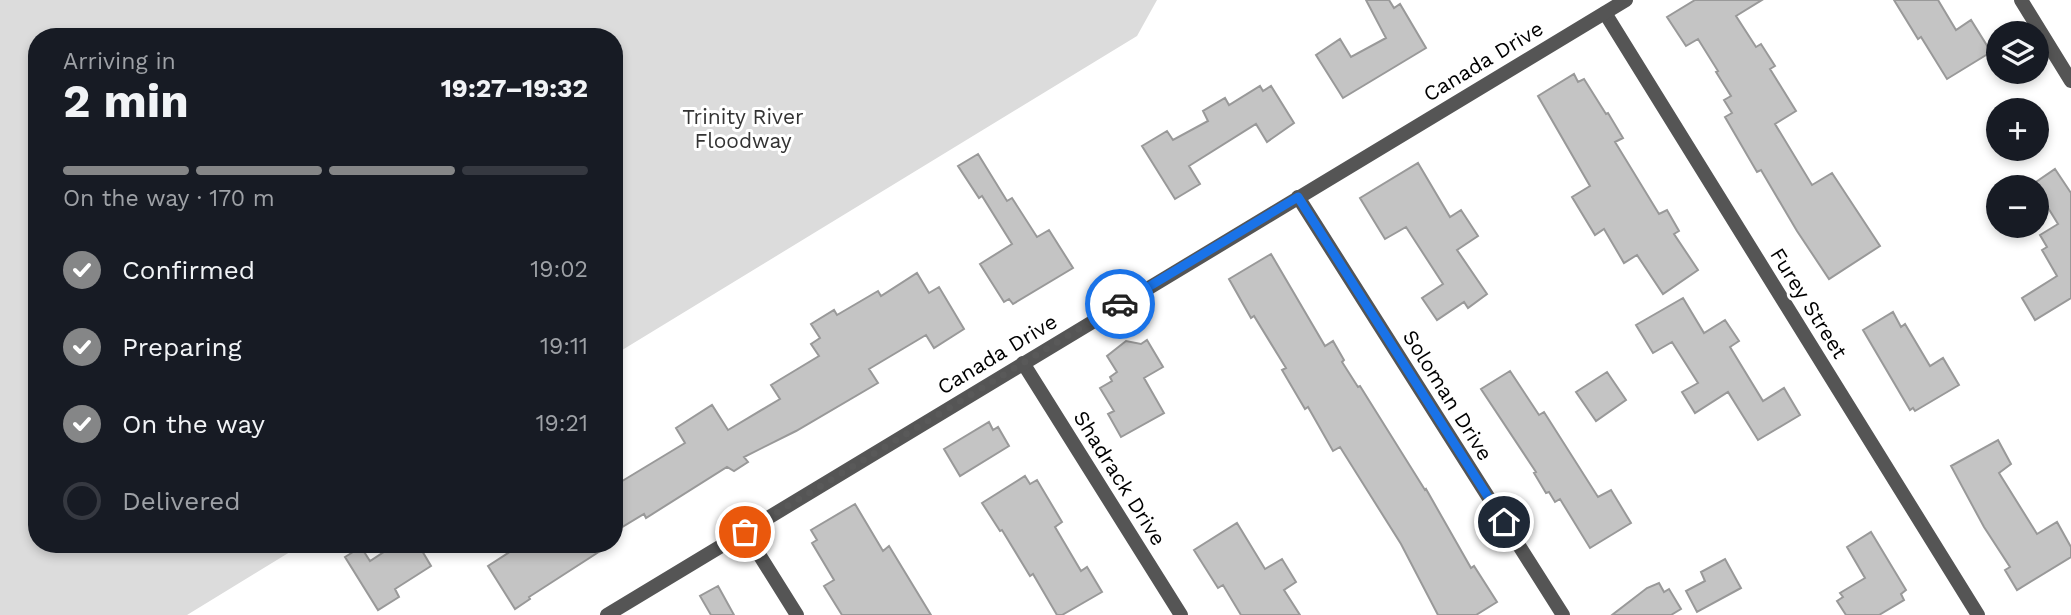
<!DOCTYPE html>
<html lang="en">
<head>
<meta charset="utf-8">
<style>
	:root { --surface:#171b24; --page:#242831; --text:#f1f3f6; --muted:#9ea1a6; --line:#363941; --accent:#858687 }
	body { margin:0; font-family:"Work Sans",sans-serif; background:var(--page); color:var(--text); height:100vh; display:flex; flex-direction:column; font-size:26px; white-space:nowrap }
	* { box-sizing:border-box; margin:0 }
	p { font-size:23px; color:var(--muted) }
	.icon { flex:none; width:38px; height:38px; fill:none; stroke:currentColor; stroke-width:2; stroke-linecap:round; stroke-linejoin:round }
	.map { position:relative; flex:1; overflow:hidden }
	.panel { position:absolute; left:28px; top:28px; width:595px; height:525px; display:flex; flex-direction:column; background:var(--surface); border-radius:28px; box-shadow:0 4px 10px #0003 }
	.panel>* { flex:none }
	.controls { position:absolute; left:1986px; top:21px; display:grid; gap:14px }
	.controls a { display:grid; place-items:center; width:63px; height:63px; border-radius:50%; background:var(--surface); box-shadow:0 4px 10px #0003; font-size:35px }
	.pin { position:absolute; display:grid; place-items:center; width:60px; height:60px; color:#fff; margin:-30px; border:4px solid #fff; border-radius:50%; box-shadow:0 2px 7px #0007 }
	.courier { position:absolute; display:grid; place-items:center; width:70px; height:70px; margin:-35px; border:5px solid #1a73e8; border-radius:50%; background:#fff; color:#222; box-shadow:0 2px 9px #0007 }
	.overview em { font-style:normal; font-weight:700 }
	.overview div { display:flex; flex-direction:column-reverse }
	.overview { display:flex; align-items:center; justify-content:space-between; height:119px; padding:0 35px }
	h1 { font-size:46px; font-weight:700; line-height:52px }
	.bar { display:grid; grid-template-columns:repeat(4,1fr); gap:10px 7px; align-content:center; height:84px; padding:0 35px }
	.bar i { height:9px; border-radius:5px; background:var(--line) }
	.bar .selected { background:var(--accent) }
	.bar p { grid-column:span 4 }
	ol { padding:0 35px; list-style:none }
	li { display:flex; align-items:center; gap:21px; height:77px }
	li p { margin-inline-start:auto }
	li .icon { padding:7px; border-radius:50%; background:var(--accent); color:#fff; stroke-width:4 }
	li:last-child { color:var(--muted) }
	li i { width:38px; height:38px; border:4px solid var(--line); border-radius:50% }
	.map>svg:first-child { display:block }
	.green { fill:#dcdcdc }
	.building { fill:#c4c4c4; stroke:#999; stroke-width:2 }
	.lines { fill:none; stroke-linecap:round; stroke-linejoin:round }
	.minor { stroke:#555; stroke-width:14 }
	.tertiary { stroke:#555; stroke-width:14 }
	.done { stroke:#595959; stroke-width:7; stroke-dasharray:0 12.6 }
	.route { stroke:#1a73e8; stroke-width:9 }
	.labels { text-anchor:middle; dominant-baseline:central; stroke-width:6; stroke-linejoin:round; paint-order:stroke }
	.street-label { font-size:21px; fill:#000; stroke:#fff }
	.park-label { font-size:21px; fill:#333; stroke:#fff }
</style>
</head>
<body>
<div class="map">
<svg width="2071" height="615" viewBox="0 0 2071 615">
	<rect width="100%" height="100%" fill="#fff"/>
	<path class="green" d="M 0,0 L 1157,0 L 1137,36 L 614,355 L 614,37 L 37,37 L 37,544 L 303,544 L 187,615 L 0,615 Z"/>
	<path class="building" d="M 1366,0 L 1389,0 L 1394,8 L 1400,4 L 1426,48 L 1343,98 L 1316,55 L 1340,39 L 1351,57 L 1386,38 Z
		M 1695,0 L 1762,0 L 1736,16 L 1756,47 L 1761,44 L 1775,66 L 1770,69 L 1796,111 L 1775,124 L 1812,185 L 1832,173 L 1880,246 L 1829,279 L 1797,231 L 1761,170 L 1757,172 L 1725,117 L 1732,113 L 1724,100 L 1731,96 L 1716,72 L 1718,71 L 1698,39 L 1686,46 L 1667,17 Z
		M 1894,0 L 1938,0 L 1956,30 L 1971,20 L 1991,52 L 1947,79 L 1921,37 L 1918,39 Z
		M 1574,74 L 1578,82 L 1584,79 L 1606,114 L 1608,113 L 1623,138 L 1615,142 L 1659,214 L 1667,210 L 1679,231 L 1674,234 L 1698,270 L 1663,294 L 1637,255 L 1624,263 L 1604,229 L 1595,235 L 1572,197 L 1590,186 L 1538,96 Z
		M 1260,86 L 1263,91 L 1271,86 L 1294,123 L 1267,142 L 1256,124 L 1189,166 L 1200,184 L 1175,199 L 1142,146 L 1167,131 L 1173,140 L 1208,121 L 1203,111 L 1225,98 L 1229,105 Z
		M 978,154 L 1007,201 L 1012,198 L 1037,237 L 1049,230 L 1073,268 L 1013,304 L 1009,299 L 1004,302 L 980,264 L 1012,244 L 982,196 L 979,198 L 958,166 Z
		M 1418,163 L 1450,217 L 1461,210 L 1478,236 L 1457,250 L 1487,294 L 1468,308 L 1464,302 L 1437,320 L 1422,298 L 1443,284 L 1406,227 L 1385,239 L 1360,198 Z
		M 2055,169 L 2071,193 L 2071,298 L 2035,320 L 2022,298 L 2057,276 L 2042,250 L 2047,247 L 2040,235 L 2058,224 L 2037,190 L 2037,187 L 2033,184 Z
		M 1271,254 L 1325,346 L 1333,341 L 1344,360 L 1342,362 L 1358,387 L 1360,386 L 1425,490 L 1426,489 L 1471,568 L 1474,566 L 1497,602 L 1476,615 L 1438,615 L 1401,544 L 1340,447 L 1333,451 L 1308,407 L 1305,409 L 1282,370 L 1286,368 L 1254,316 L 1251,318 L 1229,279 Z
		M 917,273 L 929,293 L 939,287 L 964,329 L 934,348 L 926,335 L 869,369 L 878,383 L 796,431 L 744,457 L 748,462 L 734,471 L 727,467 L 646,518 L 644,514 L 614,532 L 614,486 L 685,443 L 676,428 L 712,405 L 728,430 L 780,399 L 771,385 L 819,356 L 811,344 L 820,338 L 811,324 L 834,310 L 837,315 L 878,291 L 881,296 Z
		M 1683,298 L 1704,333 L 1725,320 L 1739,341 L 1730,347 L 1763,401 L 1784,388 L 1800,415 L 1758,440 L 1728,392 L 1695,413 L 1682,392 L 1698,383 L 1672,342 L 1653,353 L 1636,325 Z
		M 1893,312 L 1901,327 L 1905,324 L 1930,366 L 1943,358 L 1959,385 L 1915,411 L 1913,408 L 1910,410 L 1863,330 Z
		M 1147,340 L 1163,367 L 1144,378 L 1164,413 L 1121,437 L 1108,414 L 1114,411 L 1100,388 L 1112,381 L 1110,377 L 1117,372 L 1107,356 L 1126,341 L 1141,344 Z
		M 1510,371 L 1539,415 L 1544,412 L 1598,497 L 1611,490 L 1631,523 L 1590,548 L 1560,499 L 1555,502 L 1549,492 L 1546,493 L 1534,473 L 1536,472 L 1481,389 Z
		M 1607,372 L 1626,400 L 1596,421 L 1576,392 Z
		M 989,422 L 993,430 L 998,427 L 1009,446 L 960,476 L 944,449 Z
		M 1998,440 L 2011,464 L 1999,473 L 2037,534 L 2057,522 L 2071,547 L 2071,557 L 2017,590 L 2005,570 L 2010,567 L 1984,527 L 1951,466 Z
		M 1025,476 L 1030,484 L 1037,480 L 1062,522 L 1055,527 L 1081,571 L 1087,567 L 1102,592 L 1062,615 L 1057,615 L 1033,574 L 1030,576 L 1002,530 L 1000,531 L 982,503 Z
		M 855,504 L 883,551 L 889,546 L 931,615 L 842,615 L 824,586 L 834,580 L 812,543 L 817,540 L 811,530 Z
		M 1237,523 L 1265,569 L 1282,559 L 1296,582 L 1284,590 L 1300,615 L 1241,615 L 1223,585 L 1218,588 L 1194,550 Z
		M 1871,532 L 1906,590 L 1901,594 L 1904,600 L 1879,615 L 1846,615 L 1837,601 L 1843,597 L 1840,593 L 1865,578 L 1847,547 Z
		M 396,544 L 418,544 L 431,566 L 395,589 L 399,597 L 378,610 L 345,557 L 361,547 L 370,561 Z
		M 522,544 L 611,544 L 529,597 L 530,599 L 515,609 L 488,566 Z
		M 1725,559 L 1741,588 L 1697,612 L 1686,591 L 1705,581 L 1701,572 Z
		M 1659,583 L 1664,592 L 1669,589 L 1681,609 L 1671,615 L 1612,615 L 1647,588 Z
		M 718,586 L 734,615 L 711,615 L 700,596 Z"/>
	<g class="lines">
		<path class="minor" d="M 2021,0 L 2071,81
			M 1605,13 L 1978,615
			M 1298,197 L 1563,615
			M 1023,363 L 1181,615
			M 745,532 L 797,615"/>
		<path class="tertiary" d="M 607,615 L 1626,0"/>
	</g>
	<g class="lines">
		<path class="done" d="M 745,532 L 1120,304"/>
		<path class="route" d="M 1120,304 L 1298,197 L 1504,522"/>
	</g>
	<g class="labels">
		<g class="street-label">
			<text transform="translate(1483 61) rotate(-31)">Canada Drive</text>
			<text transform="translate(1809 303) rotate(58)">Furey Street</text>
			<text transform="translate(997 354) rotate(-31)">Canada Drive</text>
			<text transform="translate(1448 395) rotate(58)">Soloman Drive</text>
			<text transform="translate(1120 478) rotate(58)">Shadrack Drive</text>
		</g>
		<g class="park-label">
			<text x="743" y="116">Trinity River<tspan x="743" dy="24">Floodway</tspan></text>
		</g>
	</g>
</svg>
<div class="controls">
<a><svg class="icon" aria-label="layers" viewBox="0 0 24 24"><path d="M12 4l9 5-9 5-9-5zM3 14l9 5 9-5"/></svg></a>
<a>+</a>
<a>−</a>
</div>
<div class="pin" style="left:745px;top:532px;background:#ea580c"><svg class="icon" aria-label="bag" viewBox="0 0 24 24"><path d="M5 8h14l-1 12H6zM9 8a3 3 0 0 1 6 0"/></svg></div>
<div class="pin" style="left:1504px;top:522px;background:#1f2937"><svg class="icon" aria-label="home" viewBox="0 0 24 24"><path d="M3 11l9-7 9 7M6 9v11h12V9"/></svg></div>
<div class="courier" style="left:1120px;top:304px"><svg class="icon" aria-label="car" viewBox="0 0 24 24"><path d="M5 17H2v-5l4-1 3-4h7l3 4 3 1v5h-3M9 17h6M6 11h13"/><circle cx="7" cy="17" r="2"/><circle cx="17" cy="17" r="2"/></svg></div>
<section class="panel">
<div class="overview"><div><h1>2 min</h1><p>Arriving in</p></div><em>19:27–19:32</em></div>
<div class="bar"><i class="selected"></i><i class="selected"></i><i class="selected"></i><i></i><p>On the way · 170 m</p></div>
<ol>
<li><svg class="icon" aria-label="check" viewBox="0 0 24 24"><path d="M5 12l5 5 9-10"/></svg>Confirmed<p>19:02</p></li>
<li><svg class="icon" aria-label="check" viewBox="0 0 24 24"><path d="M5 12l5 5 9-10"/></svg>Preparing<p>19:11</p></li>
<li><svg class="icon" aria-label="check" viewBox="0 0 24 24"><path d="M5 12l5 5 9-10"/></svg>On the way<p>19:21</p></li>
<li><i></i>Delivered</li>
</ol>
</section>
</div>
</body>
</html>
